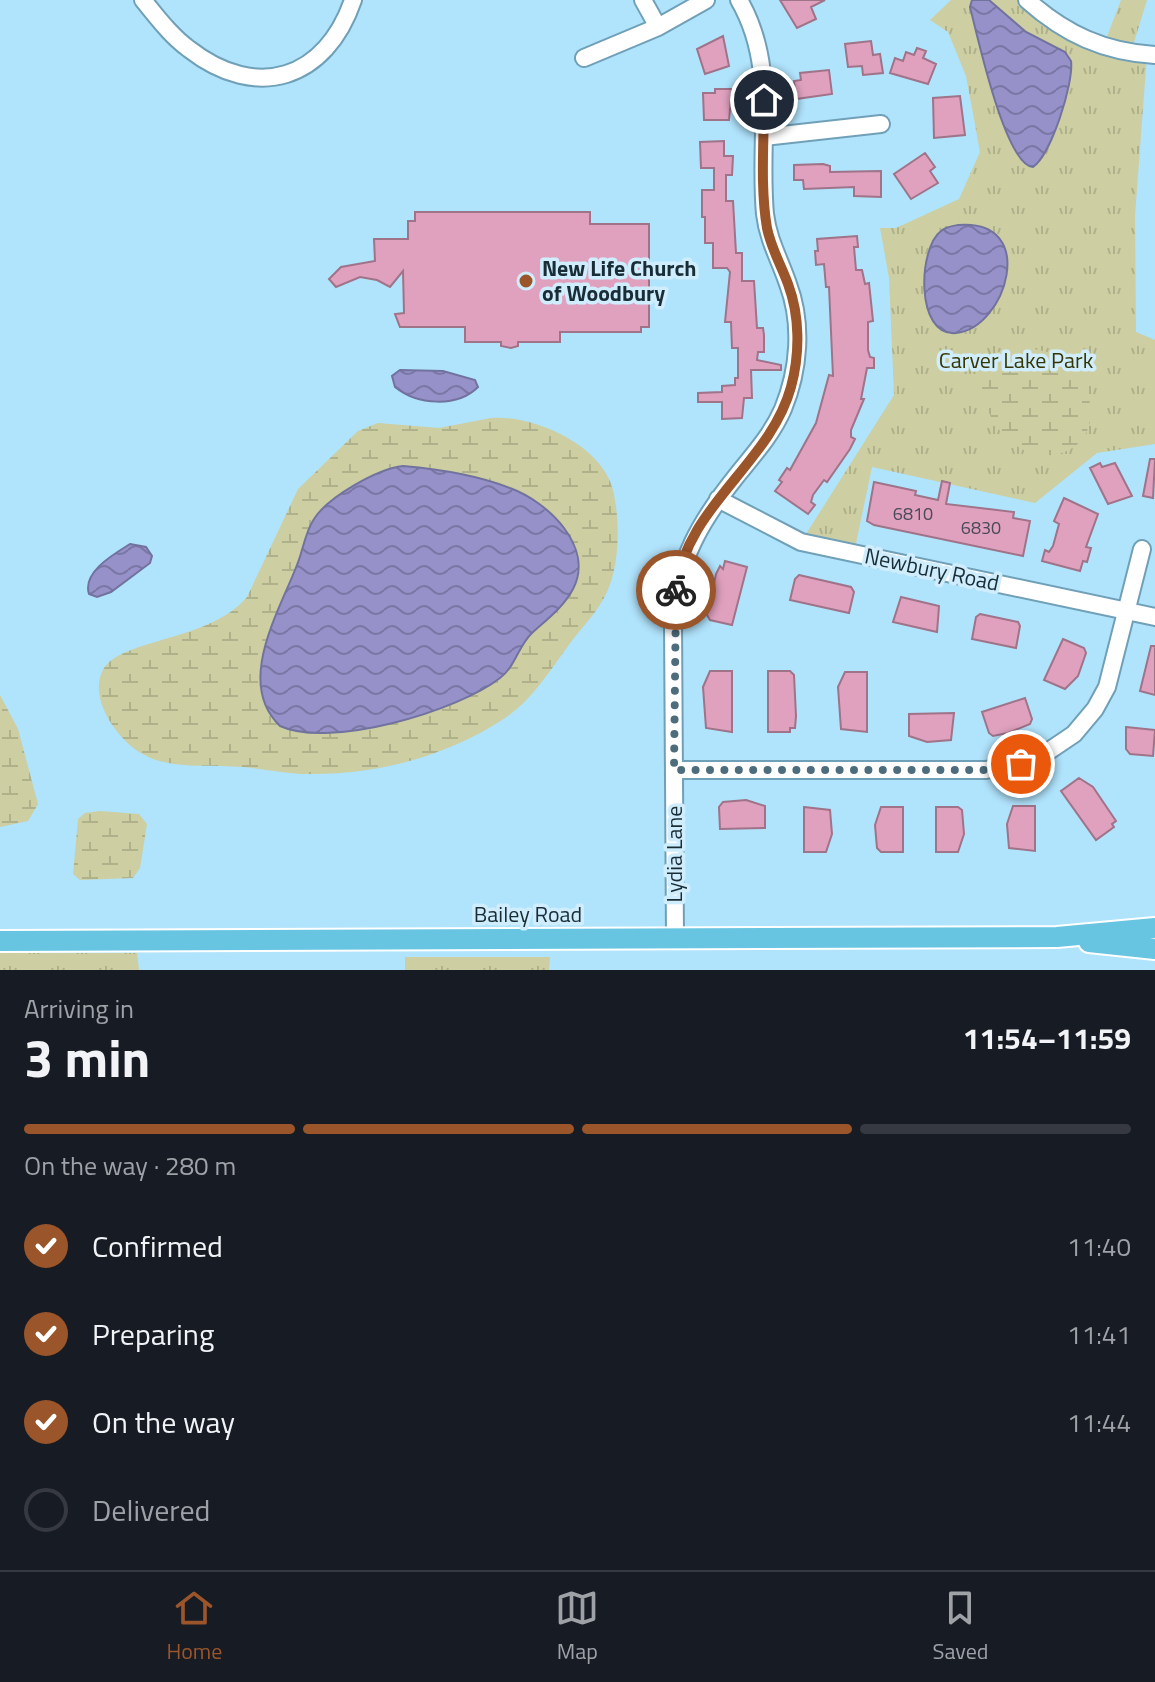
<!DOCTYPE html>
<html lang="en">
<head>
<meta charset="utf-8">
<style>
	:root { --surface:#171b24; --page:#20242c; --text:#f1f3f6; --muted:#9ea1a6; --line:#363941; --accent:#9b552b }
	body { margin:0; font-family:"Titillium Web",sans-serif; background:var(--page); color:var(--text); height:100vh; display:flex; flex-direction:column; font-size:30px; white-space:nowrap }
	* { box-sizing:border-box; margin:0 }
	p { font-size:26px; color:var(--muted) }
	.icon { flex:none; width:44px; height:44px; fill:none; stroke:currentColor; stroke-width:2; stroke-linecap:round; stroke-linejoin:round }
	.map { position:relative; height:970px; overflow:hidden }
	.drawer { display:flex; flex-direction:column; background:var(--surface); flex:1 }
	.drawer>* { flex:none }
	.pin { position:absolute; display:grid; place-items:center; width:68px; height:68px; color:#fff; margin:-34px; border:4px solid #fff; border-radius:50%; box-shadow:0 2px 8px #0007 }
	.courier { position:absolute; display:grid; place-items:center; width:80px; height:80px; margin:-40px; border:6px solid #9b552b; border-radius:50%; background:#fff; color:#222; box-shadow:0 2px 10px #0007 }
	.summary em { font-style:normal; font-weight:700 }
	.summary div { display:flex; flex-direction:column-reverse }
	.summary { display:flex; align-items:center; justify-content:space-between; height:136px; padding:0 24px }
	h1 { font-size:52px; font-weight:700; line-height:60px }
	.bar { display:grid; grid-template-columns:repeat(4,1fr); gap:12px 8px; align-content:center; height:96px; padding:0 24px }
	.bar i { height:10px; border-radius:6px; background:var(--line) }
	.bar .current { background:var(--accent) }
	.bar p { grid-column:span 4 }
	ol { padding:0 24px; list-style:none }
	li { display:flex; align-items:center; gap:24px; height:88px }
	li p { margin-inline-start:auto }
	li .icon { padding:8px; border-radius:50%; background:var(--accent); color:#fff; stroke-width:4 }
	li:last-child { color:var(--muted) }
	li i { width:44px; height:44px; border:4px solid var(--line); border-radius:50% }
	.tabs { display:flex; justify-content:space-around; align-items:center; height:112px; border-top:2px solid var(--line); background:var(--surface); font-size:22px; color:var(--muted) }
	.tabs a { display:grid; justify-items:center; gap:4px }
	.tabs .current { color:var(--accent) }
	.map>svg:first-child { display:block }
	.grass { fill:url(#grass-tufts) }
	.wetland { fill:url(#wetland-marsh) }
	.water { fill:url(#water-waves); stroke:#71739e; stroke-width:2 }
	.building { fill:#e0a1bf; stroke:#9f7388; stroke-width:2 }
	.lines { fill:none; stroke-linecap:round; stroke-linejoin:round }
	.minor-casing { stroke:#70a0b8; stroke-width:20 }
	.major-casing { stroke:#fff; stroke-width:24 }
	.minor { stroke:#fff; stroke-width:16 }
	.major { stroke:#67c5e2; stroke-width:20 }
	.done { stroke:#4e6d7c; stroke-width:8; stroke-dasharray:0 14.4 }
	.route { stroke:#9b552b; stroke-width:10 }
	.poi-dot { fill:#9b552b; stroke:#cfedfc; stroke-width:3 }
	.labels { text-anchor:middle; dominant-baseline:central; stroke-width:7; stroke-linejoin:round; paint-order:stroke }
	.number-label { font-size:18px; fill:#4b4a59 }
	.poi-label { font-size:22px; font-weight:bold; fill:#192d37; stroke:#cfedfc; text-anchor:start }
	.park-label { font-size:22px; fill:#363602; stroke:#cfedfc }
	.street-label { font-size:22px; fill:#192d37; stroke:#cfedfc }
</style>
</head>
<body>
<div class="map">
<svg width="1155" height="970" viewBox="0 0 1155 970">
	<defs>
		<pattern id="grass-tufts" width="24" height="20" patternUnits="userSpaceOnUse" patternTransform="scale(2)"><rect width="24" height="20" fill="#cdcea1"/><path d="M3 7l-1-3M5 7V3M7 7l1-3M15 17l-1-3M17 17v-4M19 17l1-3" fill="none" stroke="#afb18b"/></pattern>
		<pattern id="wetland-marsh" width="20" height="14" patternUnits="userSpaceOnUse" patternTransform="scale(2)"><rect width="20" height="14" fill="#cdcea1"/><path d="M1 5h8M5 5V1M11 12h8M15 12V8" fill="none" stroke="#afb18b"/></pattern>
		<pattern id="water-waves" width="16" height="10" patternUnits="userSpaceOnUse" patternTransform="scale(2)"><rect width="16" height="10" fill="#9791ca"/><path d="M0 5q4-4 8 0t8 0" fill="none" stroke="#7a77a5"/></pattern>
	</defs>
	<rect width="100%" height="100%" fill="#b0e3fc"/>
	<path class="grass" d="M 951,0 L 1027,0 L 1103,47 L 1121,0 L 1147,0 L 1131,52 L 1147,54 L 1135,216 L 1136,332 L 1155,340 L 1155,444 L 1097,453 L 1035,503 L 872,467 L 854,553 L 801,542 L 894,395 L 889,278 L 880,228 L 896,228 L 959,199 L 980,152 L 966,76 L 948,32 L 930,20 Z
		M 0,953 L 137,953 L 139,970 L 0,970 Z
		M 405,957 L 550,957 L 549,970 L 405,970 Z"/>
	<path class="wetland" d="M 1015,347 C 1042,349 1069,354 1082,381 C 1120,454 1025,487 990,415 C 983,400 977,386 978,368 L 985,356 Z
		M 491,418 C 534,415 602,445 613,490 C 620,520 620,564 607,592 C 598,612 581,628 568,646 C 549,672 532,700 505,718 C 448,756 377,775 309,774 C 287,774 265,769 243,767 C 187,763 144,776 109,720 C 100,705 94,684 104,668 C 125,638 210,641 247,597 L 298,489 L 358,431 L 378,423 L 439,428 Z
		M 0,695 L 18,729 L 38,804 L 28,821 L 0,827 Z
		M 100,811 L 139,814 L 147,824 L 140,868 L 133,878 L 80,880 L 73,874 L 78,819 L 85,813 Z"/>
	<path class="water" d="M 972,0 L 989,0 L 1026,32 L 1065,52 L 1071,61 C 1074,83 1051,155 1033,167 C 1005,165 977,34 970,7 Z
		M 958,225 C 1040,218 1006,329 956,333 C 915,337 918,248 941,231 C 945,227 952,226 958,225 Z
		M 400,370 L 443,371 L 475,380 L 478,387 C 457,408 417,405 395,387 L 392,376 Z
		M 403,466 C 438,469 477,475 510,488 C 548,502 595,547 573,589 C 563,608 546,620 531,634 C 518,647 515,667 500,678 C 458,711 330,749 280,726 C 235,683 279,612 297,565 C 303,551 305,532 314,519 C 328,497 377,469 403,466 Z
		M 130,544 L 146,547 L 152,556 L 150,563 L 111,592 L 97,597 L 89,594 C 82,572 114,554 130,544 Z"/>
	<path class="building" d="M 780,0 L 825,0 L 811,7 L 816,19 L 797,28 Z
		M 723,36 L 729,66 L 705,74 L 697,49 Z
		M 871,41 L 873,55 L 880,54 L 883,73 L 863,75 L 862,66 L 848,67 L 845,44 Z
		M 917,48 L 926,51 L 923,58 L 936,64 L 928,84 L 890,73 L 895,58 L 903,61 L 906,52 L 914,55 Z
		M 829,70 L 832,94 L 796,99 L 794,81 L 801,80 L 800,73 Z
		M 715,89 L 732,89 L 729,120 L 704,120 L 703,93 L 715,93 Z
		M 960,96 L 965,135 L 934,138 L 933,98 Z
		M 724,141 L 724,156 L 733,156 L 732,175 L 726,175 L 726,201 L 733,201 L 736,253 L 742,253 L 742,281 L 754,281 L 757,328 L 763,328 L 764,335 L 764,352 L 758,352 L 757,360 L 781,365 L 781,370 L 751,370 L 752,398 L 744,398 L 742,418 L 722,419 L 722,402 L 698,402 L 698,393 L 722,392 L 722,386 L 735,385 L 735,378 L 738,378 L 738,348 L 732,348 L 731,322 L 725,322 L 730,272 L 727,268 L 713,268 L 713,243 L 705,243 L 705,217 L 702,217 L 702,190 L 714,190 L 714,168 L 701,168 L 700,142 Z
		M 925,153 L 935,167 L 930,171 L 938,183 L 911,199 L 894,174 Z
		M 823,164 L 830,166 L 830,172 L 881,171 L 881,197 L 854,196 L 854,187 L 804,189 L 803,180 L 794,180 L 794,165 Z
		M 415,212 L 590,212 L 590,224 L 649,224 L 649,327 L 641,327 L 641,332 L 560,332 L 560,342 L 518,342 L 518,346 L 511,348 L 501,346 L 501,342 L 465,342 L 465,327 L 400,327 L 395,314 L 404,313 L 403,271 L 390,287 L 377,280 L 360,277 L 336,287 L 329,279 L 341,267 L 375,261 L 374,239 L 408,239 L 408,221 L 415,221 Z
		M 857,236 L 858,247 L 854,247 L 856,270 L 862,270 L 865,284 L 869,283 L 873,321 L 868,322 L 868,350 L 870,357 L 874,358 L 874,368 L 867,368 L 861,399 L 864,399 L 851,430 L 851,437 L 855,439 L 850,449 L 827,482 L 824,480 L 813,495 L 811,502 L 815,505 L 808,514 L 775,491 L 782,482 L 779,480 L 787,468 L 790,470 L 816,423 L 829,375 L 833,376 L 829,287 L 826,287 L 824,264 L 816,265 L 815,251 L 818,251 L 817,239 Z
		M 1150,459 L 1155,459 L 1153,498 L 1143,496 Z
		M 1100,463 L 1102,467 L 1115,463 L 1132,496 L 1108,504 L 1090,468 Z
		M 942,481 L 950,483 L 946,504 L 1014,512 L 1013,518 L 1030,521 L 1023,556 L 874,525 L 867,521 L 874,482 L 916,491 L 915,495 L 938,500 Z
		M 1064,498 L 1098,514 L 1086,547 L 1091,548 L 1087,562 L 1083,561 L 1080,571 L 1042,561 L 1045,550 L 1049,552 L 1053,546 L 1059,524 L 1054,521 Z
		M 725,561 L 747,567 L 732,625 L 710,620 L 707,615 L 716,574 L 720,566 L 723,569 Z
		M 799,575 L 851,587 L 854,592 L 849,613 L 790,600 L 795,579 Z
		M 901,597 L 939,606 L 937,632 L 893,622 Z
		M 980,614 L 1018,622 L 1020,626 L 1016,648 L 972,639 L 976,617 Z
		M 1063,639 L 1084,648 L 1086,653 L 1078,676 L 1065,689 L 1044,680 Z
		M 1151,646 L 1155,646 L 1155,695 L 1140,691 Z
		M 710,671 L 732,671 L 732,732 L 706,728 L 703,687 Z
		M 768,671 L 790,671 L 794,675 L 796,716 L 795,728 L 790,728 L 790,732 L 768,732 Z
		M 845,672 L 867,672 L 867,732 L 841,729 L 838,687 Z
		M 1025,698 L 1032,719 L 1030,724 L 1008,733 L 993,736 L 989,733 L 982,712 Z
		M 954,713 L 951,740 L 927,742 L 909,736 L 909,714 Z
		M 1126,727 L 1155,730 L 1153,756 L 1130,754 L 1126,749 Z
		M 1079,778 L 1093,787 L 1116,821 L 1112,824 L 1114,827 L 1096,840 L 1061,791 Z
		M 746,800 L 765,806 L 765,828 L 720,829 L 719,807 L 723,802 Z
		M 1013,806 L 1035,806 L 1035,851 L 1009,848 L 1007,824 Z
		M 804,807 L 830,810 L 832,834 L 826,852 L 804,852 Z
		M 881,807 L 903,807 L 903,852 L 881,852 L 877,848 L 875,825 Z
		M 936,807 L 958,807 L 962,810 L 964,834 L 958,852 L 936,852 Z"/>
	<g class="lines">
		<defs>
			<path id="minor" d="M 143,0 C 157,17 171,36 189,49 C 257,102 326,79 353,0
				M 643,0 L 658,27
				M 1027,0 C 1065,34 1104,52 1155,55
				M 584,58 L 658,27 L 706,0
				M 764,137 L 881,124
				M 718,499 L 801,542 L 1155,617
				M 674,770 L 986,770 L 1037,759 L 1074,734 L 1095,709 L 1107,687 L 1142,549
				M 675,937 L 673,621 C 677,560 701,520 738,474 C 755,453 772,434 783,409 C 799,370 803,324 788,284 C 780,260 768,240 765,214 C 758,141 778,67 739,0"/>
			<path id="major" d="M 0,941 L 1057,937 L 1155,928
				M 1089,942 L 1155,949"/>
		</defs>
		<use href="#minor" class="minor-casing"/>
		<use href="#major" class="major-casing"/>
		<use href="#minor" class="minor"/>
		<use href="#major" class="major"/>
	</g>
	<g class="lines">
		<path class="done" d="M 676,590 L 674,770 L 986,770 L 1021,764"/>
		<path class="route" d="M 676,590 C 685,507 770,464 791,387 C 800,354 800,316 788,284 C 781,265 771,248 767,228 C 760,187 764,142 764,100"/>
	</g>
	<circle class="poi-dot" cx="526" cy="281" r="8"/>
	<g class="labels">
		<g class="number-label">
			<text x="913" y="513">6810</text>
			<text x="981" y="527">6830</text>
		</g>
		<g class="poi-label">
			<text x="542" y="268">New Life Church<tspan x="542" dy="25">of Woodbury</tspan></text>
		</g>
		<g class="park-label">
			<text x="1016" y="360">Carver Lake Park</text>
		</g>
		<g class="street-label">
			<text transform="translate(932 569) rotate(12)">Newbury Road</text>
			<text transform="translate(674 854) rotate(-90)">Lydia Lane</text>
			<text x="528" y="914">Bailey Road</text>
		</g>
	</g>
</svg>
<div class="pin" style="left:1021px;top:764px;background:#ea580c"><svg class="icon" aria-label="bag" viewBox="0 0 24 24"><path d="M5 8h14l-1 12H6zM9 8a3 3 0 0 1 6 0"/></svg></div>
<div class="pin" style="left:764px;top:100px;background:#1f2937"><svg class="icon" aria-label="home" viewBox="0 0 24 24"><path d="M3 11l9-7 9 7M6 9v11h12V9"/></svg></div>
<div class="courier" style="left:676px;top:590px"><svg class="icon" aria-label="bike" viewBox="0 0 24 24"><circle cx="6" cy="16" r="4"/><circle cx="18" cy="16" r="4"/><path d="M6 16l4-8h5l3 8M10 8l3 8H6M13 5h3"/></svg></div>
</div>
<section class="drawer">
<div class="summary"><div><h1>3 min</h1><p>Arriving in</p></div><em>11:54–11:59</em></div>
<div class="bar"><i class="current"></i><i class="current"></i><i class="current"></i><i></i><p>On the way · 280 m</p></div>
<ol>
<li><svg class="icon" aria-label="check" viewBox="0 0 24 24"><path d="M5 12l5 5 9-10"/></svg>Confirmed<p>11:40</p></li>
<li><svg class="icon" aria-label="check" viewBox="0 0 24 24"><path d="M5 12l5 5 9-10"/></svg>Preparing<p>11:41</p></li>
<li><svg class="icon" aria-label="check" viewBox="0 0 24 24"><path d="M5 12l5 5 9-10"/></svg>On the way<p>11:44</p></li>
<li><i></i>Delivered</li>
</ol>
</section>
<nav class="tabs">
<a class="current"><svg class="icon" aria-label="home" viewBox="0 0 24 24"><path d="M3 11l9-7 9 7M6 9v11h12V9"/></svg>Home</a>
<a><svg class="icon" aria-label="map" viewBox="0 0 24 24"><path d="M3 6l6-2 6 2 6-2v14l-6 2-6-2-6 2zM9 4v14M15 6v14"/></svg>Map</a>
<a><svg class="icon" aria-label="saved" viewBox="0 0 24 24"><path d="M7 4h10v16l-5-4-5 4z"/></svg>Saved</a>
</nav>
</body>
</html>
